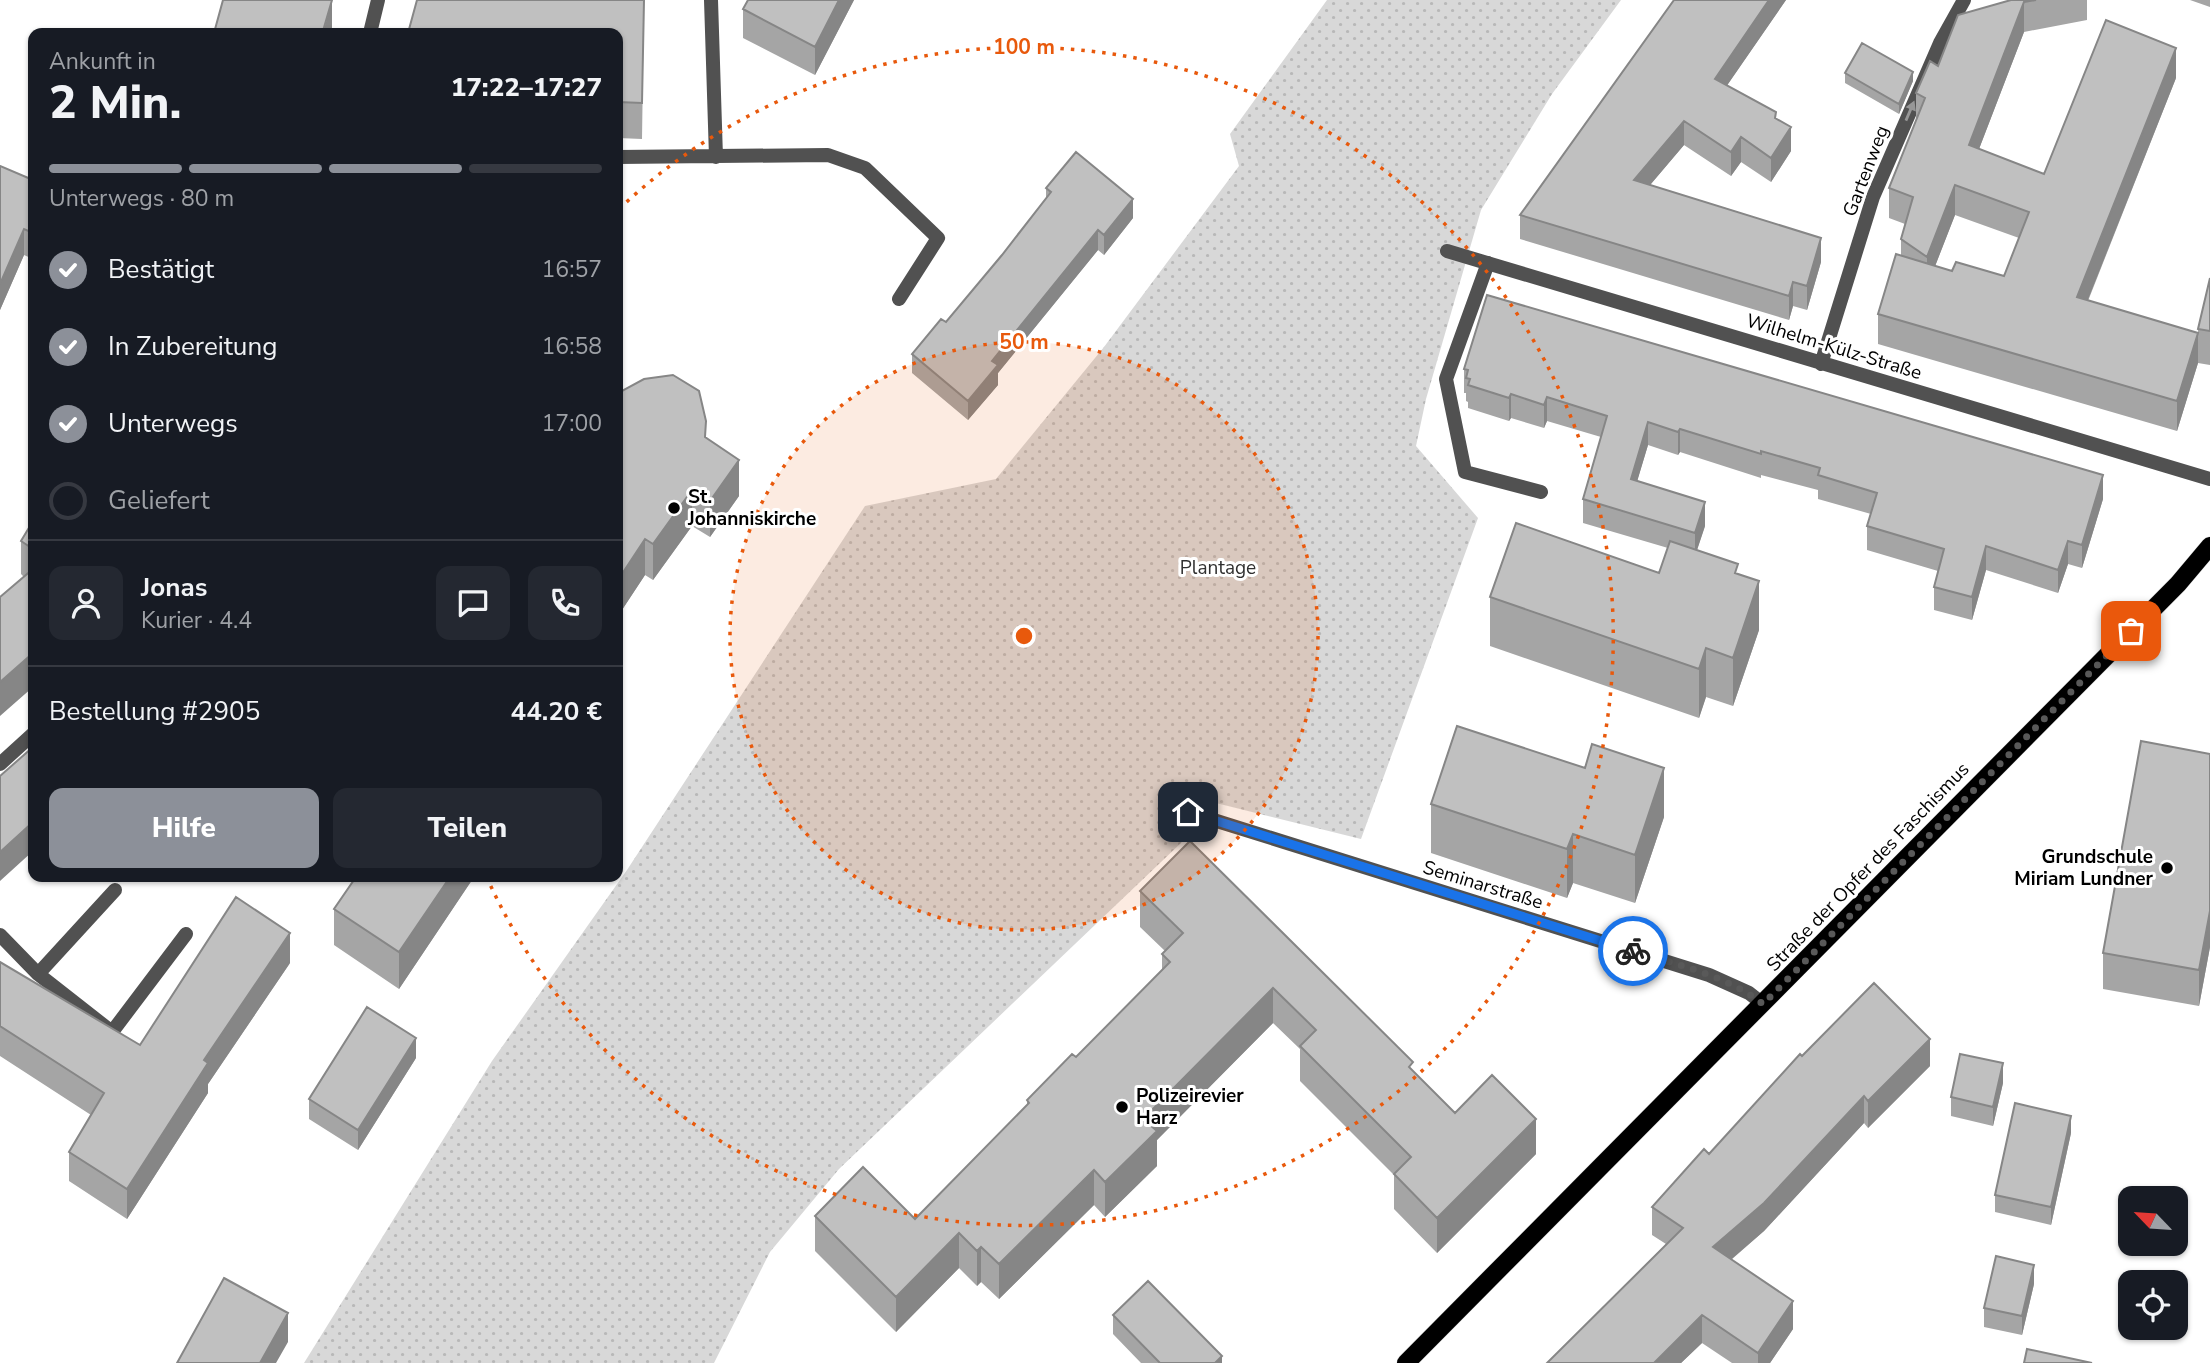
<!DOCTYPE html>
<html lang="de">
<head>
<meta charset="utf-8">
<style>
	:root { --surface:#171b24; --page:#242831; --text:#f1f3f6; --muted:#9ea1a6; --line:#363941; --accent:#8c9099 }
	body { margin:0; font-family:"Nunito Sans",sans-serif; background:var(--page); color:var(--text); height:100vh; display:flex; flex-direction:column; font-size:26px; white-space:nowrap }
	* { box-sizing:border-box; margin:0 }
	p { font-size:23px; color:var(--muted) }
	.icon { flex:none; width:38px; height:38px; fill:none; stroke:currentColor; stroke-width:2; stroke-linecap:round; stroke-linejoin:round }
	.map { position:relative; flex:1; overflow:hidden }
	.side { position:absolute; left:28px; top:28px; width:595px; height:854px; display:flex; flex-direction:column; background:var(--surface); border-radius:14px; box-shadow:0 2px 5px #0004 }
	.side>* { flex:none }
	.needle { width:46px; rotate:295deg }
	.fabs { position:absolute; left:2118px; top:1186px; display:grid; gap:14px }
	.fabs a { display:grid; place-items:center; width:70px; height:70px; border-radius:14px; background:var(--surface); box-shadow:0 2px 5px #0004; font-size:35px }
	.pin { position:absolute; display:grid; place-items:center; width:60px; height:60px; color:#fff; margin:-30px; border-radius:14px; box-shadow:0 4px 10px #0006 }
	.courier { position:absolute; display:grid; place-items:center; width:70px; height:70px; margin:-35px; border:5px solid #1a73e8; border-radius:50%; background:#fff; color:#222; box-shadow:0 2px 9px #0007 }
	.head em { font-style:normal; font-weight:800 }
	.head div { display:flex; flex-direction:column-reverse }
	.head { display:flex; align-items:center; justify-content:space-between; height:119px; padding:0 21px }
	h1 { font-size:46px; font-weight:800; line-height:52px }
	.bar { display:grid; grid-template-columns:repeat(4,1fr); gap:10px 7px; align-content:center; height:84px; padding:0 21px }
	.bar i { height:9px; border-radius:5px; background:var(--line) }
	.bar .current { background:var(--accent) }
	.bar p { grid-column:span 4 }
	.line { display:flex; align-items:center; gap:18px; padding:0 21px; border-top:2px solid var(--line) }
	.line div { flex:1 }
	.round { display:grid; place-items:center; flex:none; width:74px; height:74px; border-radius:14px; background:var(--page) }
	ol { padding:0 21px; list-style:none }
	li { display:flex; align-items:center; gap:21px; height:77px }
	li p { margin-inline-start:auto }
	li .icon { padding:7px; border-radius:50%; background:var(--accent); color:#fff; stroke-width:4 }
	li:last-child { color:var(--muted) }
	li i { width:38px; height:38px; border:4px solid var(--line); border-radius:50% }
	.action { display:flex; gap:14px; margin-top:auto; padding:14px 21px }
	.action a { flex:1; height:80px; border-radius:14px; background:var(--accent); color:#fff; font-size:28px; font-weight:800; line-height:80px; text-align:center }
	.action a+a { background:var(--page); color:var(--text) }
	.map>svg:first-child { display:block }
	.grass { fill:url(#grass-dots) }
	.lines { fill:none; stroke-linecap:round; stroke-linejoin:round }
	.primary-casing { stroke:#dbdbdb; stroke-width:19 }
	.lane { stroke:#515151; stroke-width:14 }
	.street { stroke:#515151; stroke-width:14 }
	.primary { stroke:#000; stroke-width:18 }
	.wall { fill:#a5a5a5; fill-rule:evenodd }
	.shaded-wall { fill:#868686 }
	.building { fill:#c0c0c0; stroke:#868686; stroke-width:2 }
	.oneway { fill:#979797 }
	.done { stroke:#595959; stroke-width:7; stroke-dasharray:0 12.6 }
	.route { stroke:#1a73e8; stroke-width:9 }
	.ring { fill:none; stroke:#e8590c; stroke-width:3.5; stroke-dasharray:3.5 7 }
	.poi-dot { fill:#000; stroke:#fff; stroke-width:2.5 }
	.labels { text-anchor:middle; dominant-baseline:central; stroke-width:6; stroke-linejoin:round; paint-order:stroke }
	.street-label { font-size:19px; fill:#000; stroke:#fff }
	.poi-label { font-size:19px; font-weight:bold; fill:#000; stroke:#fff; text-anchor:start }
	.park-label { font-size:19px; fill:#2f2f2f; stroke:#fff }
	.centre { fill:#e8590c; stroke:#fff; stroke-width:3.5 }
	.ring-label { font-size:21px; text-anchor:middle; font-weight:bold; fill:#e8590c; stroke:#fff; stroke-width:6; stroke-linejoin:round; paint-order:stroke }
</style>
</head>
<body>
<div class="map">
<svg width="2210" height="1363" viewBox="0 0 2210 1363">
	<defs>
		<pattern id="grass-dots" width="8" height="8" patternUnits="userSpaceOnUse" patternTransform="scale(1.75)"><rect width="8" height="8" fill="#d8d8d8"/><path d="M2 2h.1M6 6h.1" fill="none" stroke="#b8b8b8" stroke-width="1.8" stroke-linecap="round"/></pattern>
	</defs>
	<rect width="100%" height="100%" fill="#fff"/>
	<path class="grass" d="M 1327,0 L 1621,0 L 1552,94 L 1481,210 L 1426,399 L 1416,446 L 1478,518 L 1361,839 L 1200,799 L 1182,842 L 839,1169 L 770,1252 L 714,1363 L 304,1363 L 492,1061 L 627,870 L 865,506 L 996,479 L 1104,347 L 1239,166 L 1230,134 Z"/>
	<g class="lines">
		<defs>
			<path id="primary" d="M 1406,1363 L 2178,584 L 2210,546"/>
		</defs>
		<use href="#primary" class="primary-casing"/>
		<path class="lane" d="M 1488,263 L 1446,379 L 1465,472 L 1541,492
			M 0,935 L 38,974 L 112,1032 L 186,934
			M 38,974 L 115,890"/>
		<path class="street" d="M 711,0 L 716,157
			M 370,33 L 378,0
			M 618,157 L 828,155 L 865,168 L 938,238 L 899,299
			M 1447,251 L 2210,479
			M 1821,364 L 1873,197 L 1940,43 L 1964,0
			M 0,764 L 33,734
			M 1188,812 L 1709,975 L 1749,993 L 1763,1004"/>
		<use href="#primary" class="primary"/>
	</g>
	<path class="wall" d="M 644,0 L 642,139 L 618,138 L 618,33 Z
		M 854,0 L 815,75 L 743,38 L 743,9 Z
		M 1674,0 L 1786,0 L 1727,85 L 1776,119 L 1791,151 L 1771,182 L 1741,162 L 1731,176 L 1684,145 L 1650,185 L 1821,262 L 1807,310 L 1793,306 L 1789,320 L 1520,239 L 1520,215 Z
		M 2011,0 L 2087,0 L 2087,20 L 2024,32 L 1979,149 L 2044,174 L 2176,78 L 2088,301 L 2198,333 L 2198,329 L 2210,278 L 2210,365 L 2198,363 L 2177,431 L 1878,344 L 1878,314 L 1901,255 L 1901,239 L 1905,224 L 1889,218 L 1889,188 L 1916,121 L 1916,93 L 1938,66 ZM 1955,215 L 2019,238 L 2004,276 L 1952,271 L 1935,266 Z
		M 2190,0 L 2210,0 L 2210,7 Z
		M 1845,73 L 1913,81 L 1899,114 L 1845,83 Z
		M 0,166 L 33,180 L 33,259 L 24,255 L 0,310 Z
		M 1046,188 L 1133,218 L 1104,255 L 1098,250 L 998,373 L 998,385 L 968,420 L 912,373 L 912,354 L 946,322 L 1002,255 L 1046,198 Z
		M 1464,369 L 2103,499 L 2082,568 L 2068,564 L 2058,593 L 1986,570 L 1972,620 L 1934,610 L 1934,587 L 1938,571 L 1867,550 L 1867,526 L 1871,514 L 1818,499 L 1818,490 L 1761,475 L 1761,478 L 1680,452 L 1678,455 L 1648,445 L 1637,481 L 1705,526 L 1697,550 L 1738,574 L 1759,630 L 1733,706 L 1706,697 L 1699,718 L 1490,646 L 1490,597 L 1659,573 L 1668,548 L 1583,523 L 1583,499 L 1601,437 L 1547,421 L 1544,428 L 1511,418 L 1509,421 L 1468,408 L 1468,402 L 1466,401 L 1466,393 L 1464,393 Z
		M 618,393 L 706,438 L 739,496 L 710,537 L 692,526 L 653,580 L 645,575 L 618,616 Z
		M 33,521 L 33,687 L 24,577 L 21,574 L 21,541 Z
		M 2210,754 L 2210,947 L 2199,1006 L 2103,989 L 2103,953 Z
		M 1431,804 L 1664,817 L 1635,903 L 1573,883 L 1567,898 L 1431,853 Z
		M 474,877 L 399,989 L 334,945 L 334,909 Z
		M 1140,891 L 1413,1071 L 1455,1113 L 1536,1154 L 1437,1253 L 1394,1209 L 1394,1175 L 1300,1081 L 1300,1049 L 1273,1023 L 1157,1140 L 1157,1166 L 1105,1217 L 1094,1205 L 999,1299 L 981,1282 L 977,1286 L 959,1268 L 896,1332 L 815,1251 L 815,1216 L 915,1219 L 1027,1106 L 1027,1100 L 1076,1057 L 1162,970 L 1162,954 L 1165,951 L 1140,927 Z
		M 0,962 L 140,1045 L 290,963 L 208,1084 L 208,1093 L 127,1219 L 69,1181 L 69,1152 L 91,1115 L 0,1056 Z
		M 1802,1056 L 1930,1066 L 1868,1128 L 1864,1123 L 1764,1231 L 1731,1260 L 1793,1329 L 1770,1363 L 1732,1363 L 1702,1343 L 1681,1363 L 1547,1363 L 1666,1244 L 1652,1235 L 1652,1207 L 1709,1154 Z
		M 416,1058 L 358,1150 L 309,1119 L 309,1099 Z
		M 2003,1083 L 1993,1126 L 1951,1116 L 1951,1097 Z
		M 2071,1133 L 2051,1225 L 1995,1212 L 1995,1195 Z
		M 2034,1284 L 2022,1335 L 1984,1327 L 1984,1308 Z
		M 1113,1315 L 1222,1363 L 1141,1363 L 1113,1334 Z"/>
	<path class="shaded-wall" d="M 332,0 L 332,29 L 330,33 L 323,33 Z
		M 839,0 L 854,0 L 815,75 L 815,47 Z
		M 1769,0 L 1786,0 L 1715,103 L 1715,79 Z
		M 2024,2 L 2024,32 L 1969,175 L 1969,145 Z
		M 2176,48 L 2176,78 L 2077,327 L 2077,297 Z
		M 1913,72 L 1913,81 L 1899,114 L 1899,104 Z
		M 1684,121 L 1684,145 L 1634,204 L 1634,180 Z
		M 1791,127 L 1791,151 L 1771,182 L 1771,158 Z
		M 1741,137 L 1741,162 L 1731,176 L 1731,152 Z
		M 1955,185 L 1955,215 L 1927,287 L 1927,257 Z
		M 1133,199 L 1133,218 L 1104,255 L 1104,235 Z
		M 24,229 L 24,255 L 0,310 L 0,284 Z
		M 1098,230 L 1098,250 L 998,373 L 998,385 L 968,420 L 968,401 L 992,361 Z
		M 1821,238 L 1821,262 L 1807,310 L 1807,286 Z
		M 1793,282 L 1793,306 L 1789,320 L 1789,296 Z
		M 2198,333 L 2198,363 L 2177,431 L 2177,401 Z
		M 1511,394 L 1511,418 L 1509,421 L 1509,398 Z
		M 1547,397 L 1547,421 L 1544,428 L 1544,405 Z
		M 1648,422 L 1648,445 L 1631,502 L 1631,479 Z
		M 1680,429 L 1680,452 L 1678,455 L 1678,432 Z
		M 739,460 L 739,496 L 710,537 L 710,501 Z
		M 2103,475 L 2103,499 L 2082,568 L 2082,545 Z
		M 692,490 L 692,526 L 653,580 L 653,544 Z
		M 1705,502 L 1705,526 L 1695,556 L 1695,533 Z
		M 645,539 L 645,575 L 618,616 L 618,580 Z
		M 2068,541 L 2068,564 L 2058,593 L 2058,570 Z
		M 1986,546 L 1986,570 L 1972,620 L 1972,597 Z
		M 1759,581 L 1759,630 L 1733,706 L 1733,658 Z
		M 1706,648 L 1706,697 L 1699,718 L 1699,669 Z
		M 33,653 L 33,687 L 0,716 L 0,682 Z
		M 1664,768 L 1664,817 L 1635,903 L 1635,855 Z
		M 33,822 L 33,851 L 0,881 L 0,852 Z
		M 1573,834 L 1573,883 L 1567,898 L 1567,849 Z
		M 450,877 L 474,877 L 399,989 L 399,952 Z
		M 2210,911 L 2210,947 L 2199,1006 L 2199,970 Z
		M 290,933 L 290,963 L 208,1084 L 208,1093 L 127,1219 L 127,1189 L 204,1060 Z
		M 1273,988 L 1273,1023 L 1157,1140 L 1157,1166 L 1105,1217 L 1105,1182 L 1143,1119 Z
		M 416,1038 L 416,1058 L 358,1150 L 358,1130 Z
		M 1930,1039 L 1930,1066 L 1868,1128 L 1868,1101 Z
		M 2003,1063 L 2003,1083 L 1993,1126 L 1993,1107 Z
		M 1864,1096 L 1864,1123 L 1764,1231 L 1713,1275 L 1713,1247 Z
		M 2071,1116 L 2071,1133 L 2051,1225 L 2051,1207 Z
		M 1536,1119 L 1536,1154 L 1437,1253 L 1437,1218 Z
		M 1094,1170 L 1094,1205 L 999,1299 L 999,1264 Z
		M 959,1233 L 959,1268 L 896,1332 L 896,1297 Z
		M 981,1247 L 981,1282 L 977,1286 L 977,1251 Z
		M 2034,1265 L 2034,1284 L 2022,1335 L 2022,1316 Z
		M 1793,1301 L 1793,1329 L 1770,1363 L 1758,1363 L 1758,1353 Z
		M 288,1313 L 288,1342 L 276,1363 L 260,1363 Z
		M 1702,1315 L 1702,1343 L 1681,1363 L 1654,1363 Z
		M 1222,1356 L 1222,1363 L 1215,1363 Z"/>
	<path class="building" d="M 223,0 L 332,0 L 323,31 L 326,31 L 325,33 L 214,33 Z
		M 417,0 L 644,0 L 642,103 L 618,102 L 618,33 L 408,33 Z
		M 748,0 L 839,0 L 815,47 L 743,9 Z
		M 1674,0 L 1769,0 L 1715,79 L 1776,112 L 1775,118 L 1791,127 L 1771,158 L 1741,137 L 1731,152 L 1684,121 L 1634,180 L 1821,238 L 1807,286 L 1793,282 L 1789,296 L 1520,215 Z
		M 2011,0 L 2036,0 L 2024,2 L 1969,145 L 2044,174 L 2106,20 L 2176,48 L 2077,297 L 2198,333 L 2177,401 L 1878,314 L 1896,254 L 1952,271 L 1956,262 L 2004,276 L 2029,212 L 1955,185 L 1927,257 L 1901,239 L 1913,197 L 1889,188 L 1925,98 L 1916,93 L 1930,61 L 1938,66 L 1958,15 Z
		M 1862,43 L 1913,72 L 1899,104 L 1845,73 Z
		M 1076,152 L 1133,199 L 1104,235 L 1098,230 L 992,361 L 998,365 L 968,401 L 912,354 L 941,319 L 946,322 L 1002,255 L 1051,192 L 1046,188 Z
		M 0,166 L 33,180 L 33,233 L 24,229 L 0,284 Z
		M 2210,278 L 2210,331 L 2198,329 Z
		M 1487,295 L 2103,475 L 2082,545 L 2068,541 L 2058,570 L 1986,546 L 1972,597 L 1934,587 L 1944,549 L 1867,526 L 1877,493 L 1818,475 L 1820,468 L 1761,451 L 1761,454 L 1680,429 L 1678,432 L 1648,422 L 1631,479 L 1705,502 L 1695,533 L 1583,499 L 1607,416 L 1547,397 L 1544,405 L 1511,394 L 1509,398 L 1468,385 L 1470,379 L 1466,378 L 1468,370 L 1464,369 Z
		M 673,375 L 699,391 L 706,421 L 705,437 L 739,460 L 710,501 L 692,490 L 653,544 L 645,539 L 618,580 L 618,393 L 644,379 Z
		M 33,521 L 33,549 L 21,541 Z
		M 1516,523 L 1659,573 L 1670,541 L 1738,564 L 1735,573 L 1759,581 L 1733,658 L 1706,648 L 1699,669 L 1490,597 Z
		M 33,569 L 33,653 L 0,682 L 0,597 Z
		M 1457,726 L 1585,768 L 1592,744 L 1664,768 L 1635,855 L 1573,834 L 1567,849 L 1431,804 Z
		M 2141,741 L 2210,754 L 2210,911 L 2199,970 L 2103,953 Z
		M 33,747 L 33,822 L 0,852 L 0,776 Z
		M 1190,841 L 1413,1062 L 1409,1067 L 1455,1113 L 1492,1075 L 1536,1119 L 1437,1218 L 1394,1174 L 1411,1157 L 1300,1046 L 1316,1030 L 1273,988 L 1143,1119 L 1157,1131 L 1105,1182 L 1094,1170 L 999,1264 L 981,1247 L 977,1251 L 959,1233 L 896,1297 L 815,1216 L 863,1167 L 915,1219 L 1029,1103 L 1027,1100 L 1072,1054 L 1076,1057 L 1170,962 L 1162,954 L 1183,933 L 1140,891 Z
		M 356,877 L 450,877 L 399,952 L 334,909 Z
		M 236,897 L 290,933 L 204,1060 L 208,1063 L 127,1189 L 69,1152 L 104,1093 L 0,1026 L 0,962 L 140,1045 Z
		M 1874,983 L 1930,1039 L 1868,1101 L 1864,1096 L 1764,1203 L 1713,1247 L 1793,1301 L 1758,1353 L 1702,1315 L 1654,1363 L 1547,1363 L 1683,1228 L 1652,1207 L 1704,1149 L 1709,1154 L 1800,1054 L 1802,1056 Z
		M 367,1007 L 416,1038 L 358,1130 L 309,1099 Z
		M 1960,1054 L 2003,1063 L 1993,1107 L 1951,1097 Z
		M 2015,1103 L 2071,1116 L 2051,1207 L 1995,1195 Z
		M 1996,1256 L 2034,1265 L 2022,1316 L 1984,1308 Z
		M 224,1278 L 288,1313 L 260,1363 L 177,1363 Z
		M 1148,1281 L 1222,1356 L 1215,1363 L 1160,1363 L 1113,1315 Z
		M 2027,1349 L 2092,1363 L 2024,1363 Z"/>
	<defs><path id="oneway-solid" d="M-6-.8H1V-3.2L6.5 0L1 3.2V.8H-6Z" transform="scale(1.75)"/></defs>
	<use class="oneway" href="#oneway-solid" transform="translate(1910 111) rotate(-67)"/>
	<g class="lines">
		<path class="done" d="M 1633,951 C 1677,965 1726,975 1763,1004 L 2131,631"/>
		<path class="route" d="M 1188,812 L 1633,951"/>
	</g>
	<circle cx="1024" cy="636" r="294" fill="#e8590c" fill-opacity=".12"/>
	<g class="ring">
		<circle cx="1024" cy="636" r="294"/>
		<path d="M619 209A589 589 0 1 1 488 880"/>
	</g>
	<g class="poi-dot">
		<circle cx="674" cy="508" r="7"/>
		<circle cx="2167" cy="868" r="7"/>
		<circle cx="1122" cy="1107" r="7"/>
	</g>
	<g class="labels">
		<g class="street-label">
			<text transform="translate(1866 171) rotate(-69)">Gartenweg</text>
			<text transform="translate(1834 347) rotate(17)">Wilhelm-Külz-Straße</text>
			<text transform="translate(1868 867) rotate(-46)">Straße der Opfer des Faschismus</text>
			<text transform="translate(1483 885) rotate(17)">Seminarstraße</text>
		</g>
		<g class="poi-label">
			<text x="688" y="497">St.<tspan x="688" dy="22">Johanniskirche</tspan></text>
			<text x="2153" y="857" text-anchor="end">Grundschule<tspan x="2153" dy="22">Miriam Lundner</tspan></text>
			<text x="1136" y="1096">Polizeirevier<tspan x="1136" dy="22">Harz</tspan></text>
		</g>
		<g class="park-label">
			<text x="1218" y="568">Plantage</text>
		</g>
	</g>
	<circle cx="1024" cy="636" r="10" class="centre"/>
	<g class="ring-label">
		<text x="1024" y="54">100 m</text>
		<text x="1024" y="349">50 m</text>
	</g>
</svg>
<div class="fabs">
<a><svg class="needle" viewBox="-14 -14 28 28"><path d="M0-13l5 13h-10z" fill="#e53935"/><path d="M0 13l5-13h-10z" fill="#9ea1a6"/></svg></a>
<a><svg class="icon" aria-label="locate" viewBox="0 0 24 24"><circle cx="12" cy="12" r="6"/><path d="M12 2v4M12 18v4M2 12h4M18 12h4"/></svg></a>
</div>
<div class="pin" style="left:2131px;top:631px;background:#ea580c"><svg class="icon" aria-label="bag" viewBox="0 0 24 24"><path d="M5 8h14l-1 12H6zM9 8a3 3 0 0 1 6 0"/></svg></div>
<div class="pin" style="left:1188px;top:812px;background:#1f2937"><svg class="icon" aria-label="home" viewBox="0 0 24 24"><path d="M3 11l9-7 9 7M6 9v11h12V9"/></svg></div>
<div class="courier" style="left:1633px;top:951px"><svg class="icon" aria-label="bike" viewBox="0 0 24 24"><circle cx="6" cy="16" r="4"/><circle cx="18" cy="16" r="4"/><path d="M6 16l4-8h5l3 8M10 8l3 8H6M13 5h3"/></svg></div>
<section class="side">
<div class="head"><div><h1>2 Min.</h1><p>Ankunft in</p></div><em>17:22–17:27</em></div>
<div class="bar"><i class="current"></i><i class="current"></i><i class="current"></i><i></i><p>Unterwegs · 80 m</p></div>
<ol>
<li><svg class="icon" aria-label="check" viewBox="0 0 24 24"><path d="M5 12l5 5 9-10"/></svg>Bestätigt<p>16:57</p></li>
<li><svg class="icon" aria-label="check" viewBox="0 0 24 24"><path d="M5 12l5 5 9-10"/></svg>In Zubereitung<p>16:58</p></li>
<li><svg class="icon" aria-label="check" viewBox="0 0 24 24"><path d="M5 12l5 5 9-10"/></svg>Unterwegs<p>17:00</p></li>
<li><i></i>Geliefert</li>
</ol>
<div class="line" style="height:126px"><a class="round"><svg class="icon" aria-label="person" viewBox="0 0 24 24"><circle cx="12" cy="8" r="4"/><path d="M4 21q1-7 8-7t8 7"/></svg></a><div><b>Jonas</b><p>Kurier · 4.4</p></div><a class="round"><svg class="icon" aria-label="chat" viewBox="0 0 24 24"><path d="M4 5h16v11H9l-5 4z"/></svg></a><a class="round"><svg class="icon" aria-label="phone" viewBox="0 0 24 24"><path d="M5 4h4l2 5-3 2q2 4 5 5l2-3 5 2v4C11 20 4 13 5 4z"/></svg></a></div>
<div class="line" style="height:91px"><div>Bestellung #2905</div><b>44.20 €</b></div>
<div class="action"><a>Hilfe</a><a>Teilen</a></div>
</section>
</div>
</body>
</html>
